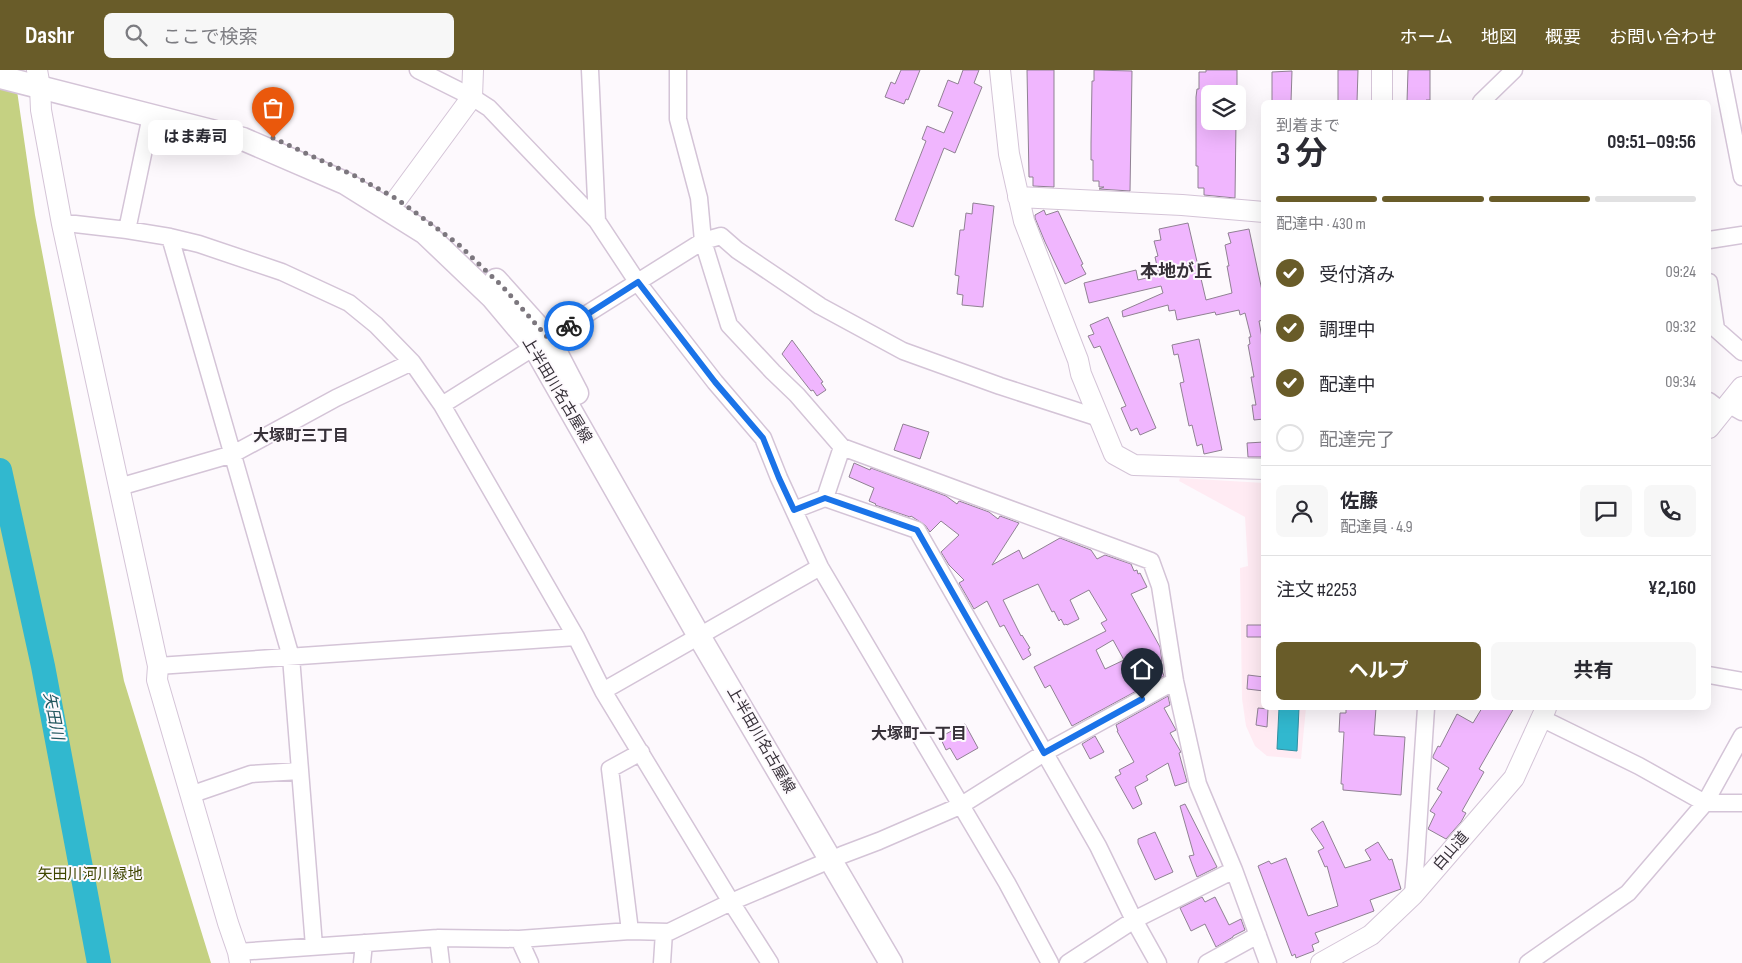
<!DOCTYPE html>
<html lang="ja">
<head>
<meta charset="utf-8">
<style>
	:root { --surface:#fff; --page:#f7f7f7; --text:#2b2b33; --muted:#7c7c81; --line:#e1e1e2; --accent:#695c29 }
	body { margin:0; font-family:"Sofia Sans Condensed","Noto Sans JP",sans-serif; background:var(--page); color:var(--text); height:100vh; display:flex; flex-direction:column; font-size:19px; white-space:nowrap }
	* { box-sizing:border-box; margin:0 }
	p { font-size:16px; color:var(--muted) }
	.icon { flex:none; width:28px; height:28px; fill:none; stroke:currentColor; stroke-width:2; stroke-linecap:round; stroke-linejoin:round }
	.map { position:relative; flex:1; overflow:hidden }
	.sheet { position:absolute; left:1261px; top:30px; width:450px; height:610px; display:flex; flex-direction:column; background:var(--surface); border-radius:8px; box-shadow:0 5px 20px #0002 }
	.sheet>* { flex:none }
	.tools { position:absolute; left:1201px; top:15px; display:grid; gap:10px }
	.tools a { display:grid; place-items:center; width:45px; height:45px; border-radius:8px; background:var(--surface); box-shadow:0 5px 20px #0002; font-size:25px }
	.pin { position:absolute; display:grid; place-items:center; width:42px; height:42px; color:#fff; margin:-51px -21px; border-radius:50% 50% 50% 0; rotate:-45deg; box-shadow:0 0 5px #0007 }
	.pin .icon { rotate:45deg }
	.courier { position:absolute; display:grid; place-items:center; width:50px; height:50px; margin:-25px; border:4px solid #1a73e8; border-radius:50%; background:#fff; color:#222; box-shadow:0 1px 6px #0007 }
	.bubble { position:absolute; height:35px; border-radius:8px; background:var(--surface); box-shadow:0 5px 20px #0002; font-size:16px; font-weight:700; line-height:35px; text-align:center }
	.head em { font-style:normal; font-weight:700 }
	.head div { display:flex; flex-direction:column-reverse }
	.head { display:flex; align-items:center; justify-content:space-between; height:85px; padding:0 15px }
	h1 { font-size:32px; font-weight:700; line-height:38px }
	.bar { display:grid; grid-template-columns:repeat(4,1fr); gap:8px 5px; align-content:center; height:60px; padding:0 15px }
	.bar i { height:6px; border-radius:4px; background:var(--line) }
	.bar .selected { background:var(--accent) }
	.bar p { grid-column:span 4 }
	.line { display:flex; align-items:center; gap:12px; padding:0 15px; border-top:1px solid var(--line) }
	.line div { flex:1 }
	.round { display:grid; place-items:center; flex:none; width:52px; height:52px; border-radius:8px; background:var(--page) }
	ol { padding:0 15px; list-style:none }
	li { display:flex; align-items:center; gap:15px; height:55px }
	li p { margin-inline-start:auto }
	li .icon { padding:5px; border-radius:50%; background:var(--accent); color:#fff; stroke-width:4 }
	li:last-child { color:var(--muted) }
	li i { width:28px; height:28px; border:2px solid var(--line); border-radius:50% }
	.button { display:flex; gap:10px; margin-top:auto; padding:10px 15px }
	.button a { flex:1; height:58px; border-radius:8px; background:var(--accent); color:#fff; font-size:20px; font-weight:700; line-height:58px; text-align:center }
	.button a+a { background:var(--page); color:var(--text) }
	header { display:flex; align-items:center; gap:30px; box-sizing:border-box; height:70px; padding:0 25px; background:var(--accent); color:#fff }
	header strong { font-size:24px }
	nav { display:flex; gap:28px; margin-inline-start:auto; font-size:18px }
	.search { width:350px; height:45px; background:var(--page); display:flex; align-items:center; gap:12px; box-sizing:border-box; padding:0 18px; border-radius:8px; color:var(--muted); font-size:19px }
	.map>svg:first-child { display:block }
	.education { fill:#ffebf3 }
	.green { fill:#c5d182 }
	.water { fill:#31b8cf; stroke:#3390a2 }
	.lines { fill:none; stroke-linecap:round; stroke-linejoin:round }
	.river { stroke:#31b8cf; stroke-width:24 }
	.building { fill:#f0b6fe; stroke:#908193; fill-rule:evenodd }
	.minor-casing { stroke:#d4c4d7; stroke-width:19 }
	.tertiary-casing { stroke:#d4c4d7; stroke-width:22 }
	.secondary-casing { stroke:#d4c4d7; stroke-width:25 }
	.minor { stroke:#fff; stroke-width:16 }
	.tertiary { stroke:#fff; stroke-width:20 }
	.secondary { stroke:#fff; stroke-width:22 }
	.done { stroke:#7c777e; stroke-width:5; stroke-dasharray:0 9 }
	.route { stroke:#1a73e8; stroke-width:6 }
	.labels { text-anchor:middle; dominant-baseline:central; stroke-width:4; stroke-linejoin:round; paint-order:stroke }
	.street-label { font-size:15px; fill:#373139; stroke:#fdf9fd }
	.park-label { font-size:15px; fill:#3f4600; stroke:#fdf9fd }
	.neighbourhood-label { font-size:16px; font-weight:bold; fill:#373139; stroke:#fdf9fd }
	.water-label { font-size:16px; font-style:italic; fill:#20565f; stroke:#fdf9fd }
	.quarter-label { font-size:18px; font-weight:bold; fill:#373139; stroke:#fdf9fd }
</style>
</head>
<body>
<header>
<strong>Dashr</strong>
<div class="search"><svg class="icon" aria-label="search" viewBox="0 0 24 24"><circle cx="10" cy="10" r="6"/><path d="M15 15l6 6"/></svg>ここで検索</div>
<nav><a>ホーム</a><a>地図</a><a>概要</a><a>お問い合わせ</a></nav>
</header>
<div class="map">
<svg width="1742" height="893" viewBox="0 0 1742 893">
	<rect width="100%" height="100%" fill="#fdf9fd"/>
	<path class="education" d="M 1180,408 L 1264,413 L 1264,638 L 1306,638 L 1301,689 L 1267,686 L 1255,676 L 1246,656 L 1242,629 L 1240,498 L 1248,496 L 1245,447 L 1179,411 Z"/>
	<path class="green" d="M 0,0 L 14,0 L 35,145 L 124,611 L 211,893 L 0,893 Z"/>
	<path class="water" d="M 1279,638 L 1299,638 L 1297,681 L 1277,679 Z"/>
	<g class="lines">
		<path class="river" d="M 0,400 L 43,596 L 99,893"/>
	</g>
	<path class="building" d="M 901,0 L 920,0 L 908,30 L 906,29 L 904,34 L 885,27 L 891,12 L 895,14 Z
		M 963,0 L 979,0 L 974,13 L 982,17 L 955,83 L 944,78 L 913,157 L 895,150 L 926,71 L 922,69 L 927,56 L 944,63 L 953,42 L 938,36 L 948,10 L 958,14 Z
		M 1027,0 L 1054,0 L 1054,117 L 1033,116 L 1033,107 L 1029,107 Z
		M 1094,0 L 1132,1 L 1130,121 L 1099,119 L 1104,117 L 1099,117 L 1099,111 L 1093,111 L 1093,90 L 1091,90 L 1091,73 L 1092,11 L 1094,11 Z
		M 1206,0 L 1237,0 L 1237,24 L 1210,24 L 1210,51 L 1236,52 L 1235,128 L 1204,125 L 1204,118 L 1198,118 L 1198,96 L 1196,96 L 1196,27 L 1197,19 L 1199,19 L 1199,2 L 1206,2 Z
		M 1338,0 L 1358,0 L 1357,32 L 1338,32 Z
		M 1408,0 L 1430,0 L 1430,30 L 1426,30 L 1426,32 L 1407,32 Z
		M 1292,1 L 1291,32 L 1272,32 L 1272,2 Z
		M 973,133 L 994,136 L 983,237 L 962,235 L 963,225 L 957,224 L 959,206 L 955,205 L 960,160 L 964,160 L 966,143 L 972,144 Z
		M 1044,140 L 1046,145 L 1058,141 L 1083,194 L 1081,195 L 1086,204 L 1065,214 L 1045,172 L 1035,148 L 1035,145 Z
		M 1188,153 L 1206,230 L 1232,223 L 1227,196 L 1229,196 L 1225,175 L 1231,173 L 1228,163 L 1249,159 L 1264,230 L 1264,250 L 1259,251 L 1264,279 L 1264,349 L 1254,350 L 1252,335 L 1256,335 L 1251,307 L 1254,307 L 1248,275 L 1250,274 L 1249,267 L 1251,267 L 1245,243 L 1240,245 L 1239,240 L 1216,245 L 1215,242 L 1177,250 L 1175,240 L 1169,241 L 1168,235 L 1123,247 L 1122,241 L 1163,223 L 1161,216 L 1089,233 L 1084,213 L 1136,200 L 1138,210 L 1159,205 L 1155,187 L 1158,186 L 1154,171 L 1161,170 L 1159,159 Z
		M 1108,247 L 1156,358 L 1140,365 L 1137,358 L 1131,361 L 1121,338 L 1126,336 L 1100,276 L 1094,278 L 1088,266 L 1094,264 L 1090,255 Z
		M 1199,269 L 1222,380 L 1204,384 L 1202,374 L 1197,376 L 1192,355 L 1189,356 L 1180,313 L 1184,312 L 1178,284 L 1174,285 L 1172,275 Z
		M 792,270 L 823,312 L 821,313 L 826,320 L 817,326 L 813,320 L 811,321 L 782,284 Z
		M 903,354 L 929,362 L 920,389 L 894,380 Z
		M 1264,372 L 1264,387 L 1248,387 L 1247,373 Z
		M 854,393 L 870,400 L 871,398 L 946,426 L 957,434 L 959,431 L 989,442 L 998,449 L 1000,446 L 1019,453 L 992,495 L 1019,480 L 1023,489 L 1060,468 L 1091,480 L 1097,489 L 1105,485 L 1131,494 L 1134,501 L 1137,500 L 1138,504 L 1140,503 L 1147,517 L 1131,524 L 1160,577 L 1162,591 L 1159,592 L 1164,606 L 1072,656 L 1050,615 L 1045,618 L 1034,597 L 1106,561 L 1101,553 L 1107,550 L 1089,520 L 1070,530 L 1079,549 L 1067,555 L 1066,554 L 1064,555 L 1061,549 L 1059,551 L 1054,541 L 1052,542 L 1038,514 L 1003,530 L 1021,566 L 1022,565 L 1030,578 L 1028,579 L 1031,585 L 1023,590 L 1004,555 L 1000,557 L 987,531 L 974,539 L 959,513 L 964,510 L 949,495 L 941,482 L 959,465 L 941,451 L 930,462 L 925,455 L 911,446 L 910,447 L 875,435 L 876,434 L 869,431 L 874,418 L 849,407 ZM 1113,570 L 1124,590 L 1105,599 L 1096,580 Z
		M 1247,555 L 1264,555 L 1264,567 L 1247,567 Z
		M 1248,605 L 1264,607 L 1264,621 L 1247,619 Z
		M 1168,626 L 1170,635 L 1164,638 L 1176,660 L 1170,663 L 1181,682 L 1179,683 L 1187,712 L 1175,716 L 1168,693 L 1146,706 L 1148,710 L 1135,717 L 1142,734 L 1133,739 L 1115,707 L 1121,704 L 1119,700 L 1134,692 L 1117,661 L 1118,661 L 1116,655 Z
		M 1258,638 L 1268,639 L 1267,657 L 1256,655 Z
		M 1346,638 L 1376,638 L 1374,665 L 1405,667 L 1401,725 L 1343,720 L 1343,714 L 1341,714 L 1344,662 L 1339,662 L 1340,643 L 1346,643 Z
		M 1482,638 L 1514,638 L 1479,699 L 1484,702 L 1462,741 L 1466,743 L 1461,752 L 1446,769 L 1428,759 L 1435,744 L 1430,741 L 1442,722 L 1437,719 L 1449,698 L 1433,688 L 1433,686 L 1438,676 L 1440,677 L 1457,644 L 1473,653 Z
		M 965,654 L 978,678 L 957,690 L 950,678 L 946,680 L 940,667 Z
		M 1095,666 L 1104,682 L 1090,689 L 1082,674 Z
		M 1185,734 L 1217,797 L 1197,807 L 1189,786 L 1194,785 L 1180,736 Z
		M 1323,751 L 1345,798 L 1371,790 L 1365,780 L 1378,772 L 1389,790 L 1392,789 L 1401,819 L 1370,830 L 1374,841 L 1315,863 L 1319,872 L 1312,875 L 1314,881 L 1296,888 L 1295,884 L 1292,886 L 1258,796 L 1269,791 L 1271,794 L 1286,788 L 1308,846 L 1338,836 L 1327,796 L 1325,797 L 1318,781 L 1324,778 L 1311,759 Z
		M 1155,762 L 1173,802 L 1155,810 L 1138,773 L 1138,769 Z
		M 1202,827 L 1205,832 L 1215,827 L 1229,855 L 1241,849 L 1245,860 L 1233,866 L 1233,867 L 1216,877 L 1205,854 L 1191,861 L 1180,838 Z"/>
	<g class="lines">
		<defs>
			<path id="minor" d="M 418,0 L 472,27 L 489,38 L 597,151 L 638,213 L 715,312 L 763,368 L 779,408 L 820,497 L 1007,813 L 1050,893
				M 590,0 L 597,151
				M 678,0 L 678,49 L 699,128 L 703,171 L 729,255 L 773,302 L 797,325 L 842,377 L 1151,491 L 1160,516 L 1175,611 L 1198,714 L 1234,800 L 1268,893
				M 1721,0 L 1742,107
				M 1481,32 L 1514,0
				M 62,154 L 75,154 L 127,160 L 170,167 L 199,174 L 282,202 L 349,233 L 376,255 L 412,292 L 442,335 L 576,567 L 603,621 L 731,832 L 770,893
				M 127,160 L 151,46
				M 170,167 L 291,587 L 314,876
				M 1709,170 L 1742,165
				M 1709,212 L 1716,259 L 1742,282
				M 1709,331 L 1722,341
				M 1728,334 L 1742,342
				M 442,335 L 703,171 L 721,166 L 737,180 L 820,236 L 903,281 L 1000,316 L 1099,348
				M 119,417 L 233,384 L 336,328 L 412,292
				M 825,428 L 842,377
				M 794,440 L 825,428 L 917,460 L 1098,776 L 1134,850 L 1158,893
				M 158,596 L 576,567
				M 1709,605 L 1742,611
				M 603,621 L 820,497
				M 1541,648 L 1639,696 L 1705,733 L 1742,733
				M 190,725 L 251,704 L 300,701
				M 1413,825 L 1416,789 L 1426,638
				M 630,861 L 610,699 L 641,682
				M 438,868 L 441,893
				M 519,869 L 530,893
				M 238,882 L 438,868 L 519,869 L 630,861 L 669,862 L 731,832 L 842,785 L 879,771 L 960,736 L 1044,683 L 1175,611
				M 362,893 L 364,873
				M 662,893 L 664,862
				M 1068,893 L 1134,850 L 1234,800
				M 1207,893 L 1258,865
				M 1528,893 L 1628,823 L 1705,733 L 1742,666"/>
			<path id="tertiary" d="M 37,0 L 40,17 L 41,40 L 62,154 L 158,596 L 157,610 L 228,853 L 238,882 L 240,893
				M 1000,0 L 1009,84 L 1024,151 L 1078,290 L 1081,304 L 1114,384 L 1134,395 L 1264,399
				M 1382,32 L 1382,0
				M 1018,127 L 1182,135 L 1264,142
				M 397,129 L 472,27 L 473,0
				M 1709,358 L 1742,317
				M 1321,893 L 1371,865 L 1413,825 L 1514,708 L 1546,638"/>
			<path id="secondary" d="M 0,7 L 243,69 L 345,113 L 425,163 L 492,227 L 535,278 L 699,566 L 891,893
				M 496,210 L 549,269 L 577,323"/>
		</defs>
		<use href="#minor" class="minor-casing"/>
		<use href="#tertiary" class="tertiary-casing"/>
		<use href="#secondary" class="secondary-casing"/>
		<use href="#minor" class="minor"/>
		<use href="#tertiary" class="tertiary"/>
		<use href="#secondary" class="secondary"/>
	</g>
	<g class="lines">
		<path class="done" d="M 273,68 L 355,106 L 397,129 L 458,174 L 502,216 L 549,269 L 569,256"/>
		<path class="route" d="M 569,256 L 638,212 L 715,312 L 763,368 L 779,408 L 794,440 L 825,428 L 917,460 L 1044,683 L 1142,629"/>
	</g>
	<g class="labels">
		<g class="street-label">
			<text transform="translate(557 320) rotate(59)">上半田川名古屋線</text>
			<text transform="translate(761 670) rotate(60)">上半田川名古屋線</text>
			<text transform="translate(1451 781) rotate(-49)">白山道</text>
		</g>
		<g class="park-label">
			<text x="90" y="804">矢田川河川緑地</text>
		</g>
		<g class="neighbourhood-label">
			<text x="301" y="366">大塚町三丁目</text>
			<text x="919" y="664">大塚町一丁目</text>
		</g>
		<g class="water-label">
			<text transform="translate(53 646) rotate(79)">矢田川</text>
		</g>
		<g class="quarter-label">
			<text x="1176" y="201">本地が丘</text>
		</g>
	</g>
</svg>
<div class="tools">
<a><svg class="icon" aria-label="layers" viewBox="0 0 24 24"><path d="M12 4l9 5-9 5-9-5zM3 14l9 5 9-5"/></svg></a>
</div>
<div class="pin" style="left:273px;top:68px;background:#ea580c"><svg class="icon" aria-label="bag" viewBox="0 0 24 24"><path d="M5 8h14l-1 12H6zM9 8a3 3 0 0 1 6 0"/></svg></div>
<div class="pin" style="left:1142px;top:629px;background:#1f2937"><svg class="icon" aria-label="home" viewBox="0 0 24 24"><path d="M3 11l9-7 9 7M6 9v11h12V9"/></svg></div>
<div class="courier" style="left:569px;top:256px"><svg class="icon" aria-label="bike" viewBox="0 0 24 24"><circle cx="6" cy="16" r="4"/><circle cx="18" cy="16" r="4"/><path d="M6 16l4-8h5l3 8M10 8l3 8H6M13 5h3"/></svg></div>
<div class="bubble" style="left:148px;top:50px;width:95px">はま寿司</div>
<section class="sheet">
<div class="head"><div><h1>3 分</h1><p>到着まで</p></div><em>09:51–09:56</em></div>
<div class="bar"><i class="selected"></i><i class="selected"></i><i class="selected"></i><i></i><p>配達中 · 430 m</p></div>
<ol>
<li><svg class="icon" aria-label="check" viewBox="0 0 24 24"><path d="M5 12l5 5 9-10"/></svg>受付済み<p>09:24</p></li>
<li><svg class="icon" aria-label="check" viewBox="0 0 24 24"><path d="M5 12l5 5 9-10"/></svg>調理中<p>09:32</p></li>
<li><svg class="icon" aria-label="check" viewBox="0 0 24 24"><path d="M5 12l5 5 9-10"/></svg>配達中<p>09:34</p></li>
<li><i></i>配達完了</li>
</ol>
<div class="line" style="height:90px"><a class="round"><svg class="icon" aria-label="person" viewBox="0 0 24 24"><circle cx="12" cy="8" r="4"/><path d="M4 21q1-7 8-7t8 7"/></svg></a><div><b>佐藤</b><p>配達員 · 4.9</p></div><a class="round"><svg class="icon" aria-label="chat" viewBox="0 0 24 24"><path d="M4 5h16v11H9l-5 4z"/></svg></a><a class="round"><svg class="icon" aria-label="phone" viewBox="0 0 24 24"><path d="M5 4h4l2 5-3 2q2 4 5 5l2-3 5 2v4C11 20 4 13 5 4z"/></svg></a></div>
<div class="line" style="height:65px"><div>注文 #2253</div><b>¥2,160</b></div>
<div class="button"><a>ヘルプ</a><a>共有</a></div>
</section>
</div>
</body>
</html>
